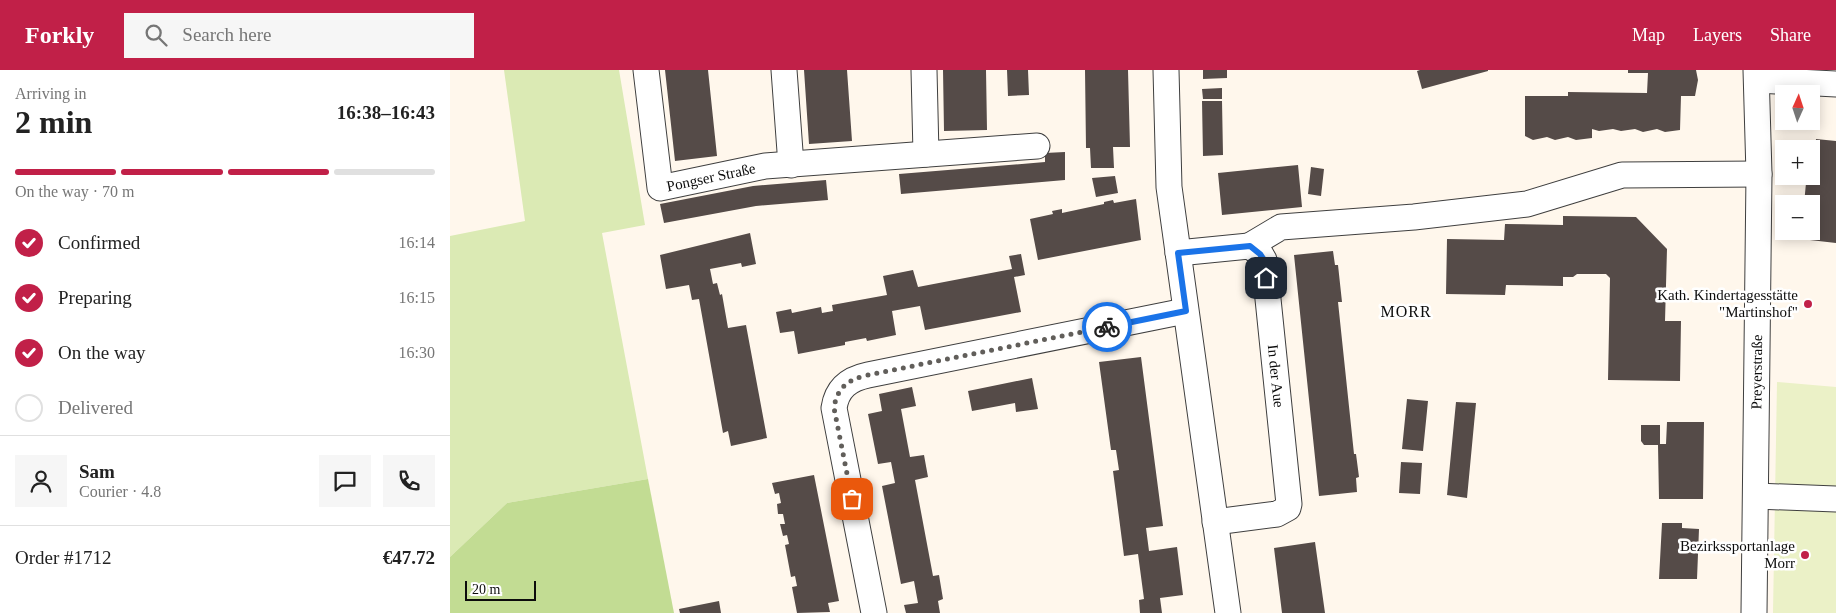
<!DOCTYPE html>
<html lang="en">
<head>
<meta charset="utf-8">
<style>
	:root { --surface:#fff; --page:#f6f6f6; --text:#222; --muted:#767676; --line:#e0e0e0; --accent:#c12048 }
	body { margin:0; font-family:Georgia,serif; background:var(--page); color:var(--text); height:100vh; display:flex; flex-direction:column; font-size:19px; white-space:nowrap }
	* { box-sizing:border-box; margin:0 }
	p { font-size:16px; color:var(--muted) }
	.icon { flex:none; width:28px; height:28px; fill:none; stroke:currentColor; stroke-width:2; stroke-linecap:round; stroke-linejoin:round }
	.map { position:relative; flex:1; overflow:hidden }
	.details { display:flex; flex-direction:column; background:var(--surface); width:450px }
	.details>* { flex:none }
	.needle { width:32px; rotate:3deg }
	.tools { position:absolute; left:1325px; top:15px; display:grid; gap:10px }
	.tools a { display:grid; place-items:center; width:45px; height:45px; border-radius:0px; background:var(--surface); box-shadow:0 2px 12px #0003; font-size:25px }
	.scale { position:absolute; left:15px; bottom:12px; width:71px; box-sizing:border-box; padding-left:5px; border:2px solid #0c0c0c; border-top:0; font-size:14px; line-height:18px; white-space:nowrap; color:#0c0c0c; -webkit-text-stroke:4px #fff; paint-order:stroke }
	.pin { position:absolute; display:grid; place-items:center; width:42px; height:42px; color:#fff; margin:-21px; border-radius:10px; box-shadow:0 2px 8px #0006 }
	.courier { position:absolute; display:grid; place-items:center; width:50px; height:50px; margin:-25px; border:4px solid #1a73e8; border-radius:50%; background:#fff; color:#222; box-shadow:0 1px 6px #0007 }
	.summary em { font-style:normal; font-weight:600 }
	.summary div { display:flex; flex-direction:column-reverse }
	.summary { display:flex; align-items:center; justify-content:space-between; height:85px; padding:0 15px }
	h1 { font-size:32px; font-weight:600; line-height:38px }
	.bar { display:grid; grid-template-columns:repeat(4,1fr); gap:8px 5px; align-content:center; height:60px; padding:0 15px }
	.bar i { height:6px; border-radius:4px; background:var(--line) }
	.bar .on { background:var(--accent) }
	.bar p { grid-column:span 4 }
	.line { display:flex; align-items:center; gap:12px; padding:0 15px; border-top:1px solid var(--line) }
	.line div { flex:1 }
	.round { display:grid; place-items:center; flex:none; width:52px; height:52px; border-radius:0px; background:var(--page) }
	ol { padding:0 15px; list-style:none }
	li { display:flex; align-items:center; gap:15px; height:55px }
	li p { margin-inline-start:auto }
	li .icon { padding:5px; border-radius:50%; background:var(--accent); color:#fff; stroke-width:4 }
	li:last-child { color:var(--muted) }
	li i { width:28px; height:28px; border:2px solid var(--line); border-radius:50% }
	header { display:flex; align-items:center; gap:30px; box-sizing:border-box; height:70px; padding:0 25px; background:var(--accent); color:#fff }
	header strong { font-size:24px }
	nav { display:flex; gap:28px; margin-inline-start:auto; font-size:18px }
	.search { width:350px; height:45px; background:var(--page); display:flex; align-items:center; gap:12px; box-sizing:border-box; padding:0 18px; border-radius:0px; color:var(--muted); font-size:19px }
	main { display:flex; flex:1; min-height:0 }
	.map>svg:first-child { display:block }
	.green { fill:#dbeab4 }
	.forest { fill:#c2dc93 }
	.pitch { fill:#ebf1c7 }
	.building { fill:#554b48 }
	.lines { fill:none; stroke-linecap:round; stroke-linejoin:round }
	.minor-casing { stroke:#3f3f3f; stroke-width:27 }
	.minor { stroke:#fff; stroke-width:25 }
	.done { stroke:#615e5a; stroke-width:5; stroke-dasharray:0 9 }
	.route { stroke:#1a73e8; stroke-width:6 }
	.poi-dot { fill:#c12048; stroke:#fff; stroke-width:2 }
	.labels { text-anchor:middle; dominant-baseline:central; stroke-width:5; stroke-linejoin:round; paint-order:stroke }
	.street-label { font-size:15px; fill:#0c0c0c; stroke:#fff }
	.poi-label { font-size:15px; fill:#0c0c0c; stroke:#fff; text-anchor:end }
	.neighbourhood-label { font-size:16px; letter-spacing:1px; fill:#0c0c0c; stroke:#fff }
</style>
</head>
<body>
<header>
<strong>Forkly</strong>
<div class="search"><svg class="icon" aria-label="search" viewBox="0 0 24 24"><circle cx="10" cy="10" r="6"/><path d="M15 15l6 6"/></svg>Search here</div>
<nav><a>Map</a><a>Layers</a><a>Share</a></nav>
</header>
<main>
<section class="details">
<div class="summary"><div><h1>2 min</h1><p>Arriving in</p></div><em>16:38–16:43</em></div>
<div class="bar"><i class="on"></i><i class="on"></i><i class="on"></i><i></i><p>On the way · 70 m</p></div>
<ol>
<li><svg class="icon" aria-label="check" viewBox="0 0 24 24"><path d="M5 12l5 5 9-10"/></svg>Confirmed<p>16:14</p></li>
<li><svg class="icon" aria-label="check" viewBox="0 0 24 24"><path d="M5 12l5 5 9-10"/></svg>Preparing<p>16:15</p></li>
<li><svg class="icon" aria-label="check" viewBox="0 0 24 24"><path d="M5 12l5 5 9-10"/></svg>On the way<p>16:30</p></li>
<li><i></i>Delivered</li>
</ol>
<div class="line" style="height:90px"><a class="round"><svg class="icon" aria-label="person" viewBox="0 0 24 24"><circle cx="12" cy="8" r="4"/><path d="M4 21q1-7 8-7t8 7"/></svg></a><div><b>Sam</b><p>Courier · 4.8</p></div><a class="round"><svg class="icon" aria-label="chat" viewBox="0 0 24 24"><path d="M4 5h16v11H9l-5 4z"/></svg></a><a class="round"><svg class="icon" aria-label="phone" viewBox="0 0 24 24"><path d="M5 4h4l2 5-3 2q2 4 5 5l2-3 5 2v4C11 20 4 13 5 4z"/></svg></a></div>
<div class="line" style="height:65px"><div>Order #1712</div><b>€47.72</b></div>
</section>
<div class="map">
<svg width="1386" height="543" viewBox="0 0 1386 543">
	<rect width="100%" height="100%" fill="#fff7ec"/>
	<path class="green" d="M 54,0 L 169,0 L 195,155 L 152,163 L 198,409 L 57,433 L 0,487 L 0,166 L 75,151 Z"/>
	<path class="forest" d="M 198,409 L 224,543 L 0,543 L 0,487 L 57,433 Z"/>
	<path class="pitch" d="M 1327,312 L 1386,317 L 1386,543 L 1323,543 Z"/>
	<path class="building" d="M 215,0 L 258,0 L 267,86 L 225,91 Z
		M 354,0 L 397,0 L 402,71 L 359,74 Z
		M 493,0 L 536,0 L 537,60 L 494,61 Z
		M 557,0 L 578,0 L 579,25 L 558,26 Z
		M 635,0 L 678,0 L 680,77 L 663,77 L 664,98 L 641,98 L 640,78 L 636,78 Z
		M 753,0 L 777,0 L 777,8 L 753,9 Z
		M 970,0 L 1038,0 L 1038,1 L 972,19 L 967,1 Z
		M 1178,0 L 1246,0 L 1248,10 L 1245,26 L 1231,26 L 1230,60 L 1215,62 L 1207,59 L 1193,62 L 1185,59 L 1171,61 L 1163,59 L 1149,61 L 1142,59 L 1142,68 L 1126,70 L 1118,67 L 1105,70 L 1097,67 L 1083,70 L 1075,66 L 1075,26 L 1118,26 L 1118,22 L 1197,23 L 1198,3 L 1178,3 Z
		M 772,18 L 772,29 L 753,29 L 752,19 Z
		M 752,31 L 772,31 L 773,85 L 753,86 Z
		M 1366,69 L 1386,71 L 1386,173 L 1351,169 L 1351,161 L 1361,161 L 1361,134 L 1354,134 L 1356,113 L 1362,114 Z
		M 615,82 L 615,110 L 451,124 L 449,104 L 595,92 L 595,83 Z
		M 848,95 L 852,137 L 772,145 L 768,103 Z
		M 861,97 L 874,99 L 871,126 L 858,124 Z
		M 665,106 L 668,123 L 646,127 L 642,108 Z
		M 376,110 L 378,130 L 306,136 L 214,153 L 210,134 L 303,116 Z
		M 686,129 L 691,170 L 588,190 L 580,149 L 603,144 L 602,141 L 612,139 L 612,143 L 654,134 L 654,132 L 663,130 L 664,133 Z
		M 1113,146 L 1186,147 L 1217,179 L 1215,251 L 1231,251 L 1230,311 L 1158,310 L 1160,208 L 1156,204 L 1127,204 L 1123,207 L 1113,207 L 1113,216 L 1056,215 L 1055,225 L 996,224 L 997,169 L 1054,170 L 1055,154 L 1113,155 Z
		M 300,163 L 306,194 L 292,197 L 291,193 L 260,199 L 263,214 L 267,213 L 270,225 L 272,224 L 278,258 L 296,255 L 317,368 L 281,376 L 278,361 L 273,363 L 249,229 L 242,230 L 239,215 L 216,219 L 210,185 Z
		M 883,181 L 885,195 L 888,195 L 892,232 L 888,232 L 904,384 L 906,384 L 909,407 L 906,408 L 907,422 L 869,426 L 844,185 Z
		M 571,184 L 575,205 L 564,207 L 571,242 L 475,260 L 470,236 L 442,241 L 446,265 L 417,271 L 416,268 L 395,272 L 395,275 L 348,284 L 344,261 L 330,263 L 326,242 L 341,239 L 342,243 L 371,237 L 372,243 L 383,241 L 382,235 L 437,225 L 433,206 L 463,200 L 468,217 L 562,199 L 559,186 Z
		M 691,287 L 713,456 L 696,458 L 699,481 L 727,477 L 733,525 L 710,528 L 712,543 L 690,543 L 689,530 L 694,529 L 688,484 L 674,486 L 663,401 L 669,400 L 666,380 L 661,380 L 649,292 Z
		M 582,308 L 588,339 L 566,342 L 565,333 L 522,341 L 518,321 Z
		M 462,317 L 466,336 L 451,339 L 460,387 L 474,385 L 478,407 L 465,410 L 483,506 L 489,505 L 493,529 L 488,531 L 490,543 L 456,543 L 454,535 L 468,533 L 464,511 L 451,514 L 432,416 L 445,413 L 441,392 L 428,394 L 418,344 L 432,341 L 429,324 Z
		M 957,329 L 978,331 L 973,381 L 952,379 Z
		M 1006,332 L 1026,333 L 1017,428 L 997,425 Z
		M 1217,352 L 1254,352 L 1253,429 L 1209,429 L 1208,375 L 1194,375 L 1191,371 L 1191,355 L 1210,355 L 1210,374 L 1216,374 Z
		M 951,392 L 972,393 L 970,424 L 949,423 Z
		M 364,405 L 389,531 L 378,533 L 380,542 L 347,543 L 342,517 L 347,516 L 345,506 L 341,507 L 335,475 L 339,474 L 337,465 L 333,466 L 330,454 L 335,454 L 333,444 L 328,444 L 327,434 L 331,433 L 329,423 L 325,424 L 322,413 Z
		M 1212,453 L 1232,453 L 1232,458 L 1249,459 L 1247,509 L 1209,509 Z
		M 865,472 L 875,543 L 832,543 L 824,478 Z
		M 269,531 L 271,543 L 230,543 L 229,539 Z"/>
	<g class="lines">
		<defs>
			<g id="minor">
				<path id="s1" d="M 196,0 L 210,118 L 315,96 L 587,76"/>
				<path d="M 334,0 L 341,95"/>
				<path d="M 474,0 L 476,84"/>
				<path d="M 716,0 L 719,117 L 778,543"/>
				<path d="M 1307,10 L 1386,14"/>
				<path d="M 799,176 L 831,157 L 964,147 L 1077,134 L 1172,105 L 1309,104"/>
				<path id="s2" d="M 728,183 L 799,176 L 810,183 L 814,190 L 839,434 L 838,438 L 827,444 L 765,452"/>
				<path d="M 1306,426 L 1386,429"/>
				<path d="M 424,543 L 384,338 C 387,318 399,309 418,305 L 735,241"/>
				<path id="s3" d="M 1304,543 L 1309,104 L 1306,0"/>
			</g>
		</defs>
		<use href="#minor" class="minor-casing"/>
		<use href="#minor" class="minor"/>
	</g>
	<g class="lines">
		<path class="done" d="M 402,429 L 384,338 C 387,317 399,309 418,305 L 657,257"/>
		<path class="route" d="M 657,257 L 736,241 L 728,183 L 800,176 L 810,184 L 814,190 L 816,208"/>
	</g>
	<g class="poi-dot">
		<circle cx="1358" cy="234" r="5"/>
		<circle cx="1355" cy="485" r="5"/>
	</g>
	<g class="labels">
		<g class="street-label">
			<text stroke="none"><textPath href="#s1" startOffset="171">Pongser Straße</textPath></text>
			<text stroke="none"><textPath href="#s3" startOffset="241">Preyerstraße</textPath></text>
			<text stroke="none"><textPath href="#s2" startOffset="209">In der Aue</textPath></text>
		</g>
		<g class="poi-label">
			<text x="1348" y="225">Kath. Kindertagesstätte<tspan x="1348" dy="17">"Martinshof"</tspan></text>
			<text x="1345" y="476">Bezirkssportanlage<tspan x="1345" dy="17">Morr</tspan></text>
		</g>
		<g class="neighbourhood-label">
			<text x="956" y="241">MORR</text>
		</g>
	</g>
</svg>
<div class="tools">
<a><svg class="needle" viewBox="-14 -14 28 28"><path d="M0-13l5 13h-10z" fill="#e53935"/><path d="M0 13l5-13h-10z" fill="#767676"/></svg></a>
<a>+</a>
<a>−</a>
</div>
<div class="scale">20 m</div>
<div class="pin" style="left:402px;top:429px;background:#ea580c"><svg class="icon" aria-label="bag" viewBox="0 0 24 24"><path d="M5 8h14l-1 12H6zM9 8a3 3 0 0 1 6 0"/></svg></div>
<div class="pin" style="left:816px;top:208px;background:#1f2937"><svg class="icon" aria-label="home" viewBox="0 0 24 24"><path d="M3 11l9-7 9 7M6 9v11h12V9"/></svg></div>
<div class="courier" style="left:657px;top:257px"><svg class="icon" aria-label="bike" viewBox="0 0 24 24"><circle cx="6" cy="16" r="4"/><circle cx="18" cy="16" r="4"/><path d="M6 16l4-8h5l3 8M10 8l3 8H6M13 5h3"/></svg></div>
</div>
</main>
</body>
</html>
